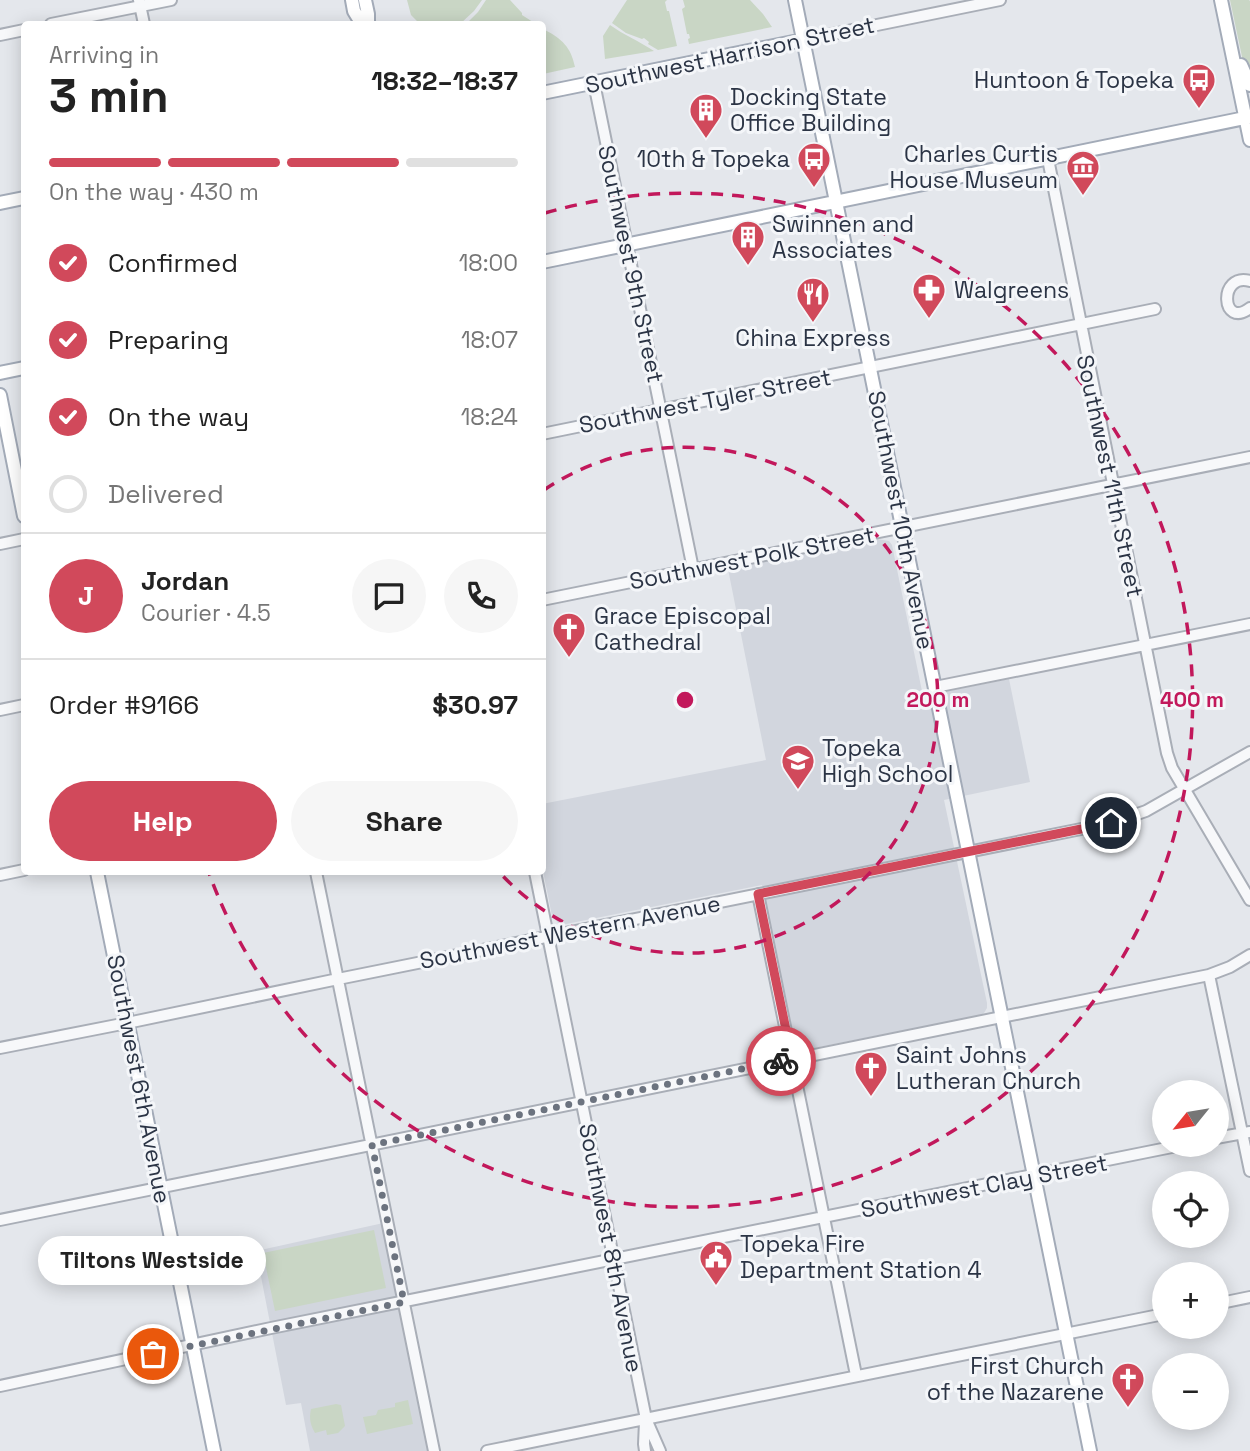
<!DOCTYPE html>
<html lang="en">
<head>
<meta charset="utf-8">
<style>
	:root { --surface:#fff; --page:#f6f6f6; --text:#222; --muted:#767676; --line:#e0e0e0; --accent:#d1495b }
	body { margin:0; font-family:"Space Grotesk",sans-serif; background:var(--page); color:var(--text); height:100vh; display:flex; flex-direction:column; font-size:26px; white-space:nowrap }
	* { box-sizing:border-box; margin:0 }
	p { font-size:23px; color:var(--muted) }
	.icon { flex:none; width:38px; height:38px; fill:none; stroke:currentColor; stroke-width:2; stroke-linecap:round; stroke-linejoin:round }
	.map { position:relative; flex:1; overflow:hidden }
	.drawer { position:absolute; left:21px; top:21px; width:525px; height:854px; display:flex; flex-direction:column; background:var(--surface); border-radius:7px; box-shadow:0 4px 18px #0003 }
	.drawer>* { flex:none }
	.needle { width:46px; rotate:240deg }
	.fabs { position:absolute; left:1152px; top:1080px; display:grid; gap:14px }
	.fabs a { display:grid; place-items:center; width:77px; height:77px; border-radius:50%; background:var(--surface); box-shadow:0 4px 18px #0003; font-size:35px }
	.pin { position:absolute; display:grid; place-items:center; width:60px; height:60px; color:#fff; margin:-30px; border:4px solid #fff; border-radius:50%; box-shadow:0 2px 7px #0007 }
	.courier { position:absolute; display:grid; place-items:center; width:70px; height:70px; margin:-35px; border:5px solid #d1495b; border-radius:50%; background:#fff; color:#222; box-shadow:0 2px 9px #0007 }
	.bubble { position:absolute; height:49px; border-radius:24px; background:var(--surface); box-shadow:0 4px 18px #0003; font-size:23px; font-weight:800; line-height:49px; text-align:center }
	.summary em { font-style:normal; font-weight:800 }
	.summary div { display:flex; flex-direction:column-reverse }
	.summary { display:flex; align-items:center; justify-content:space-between; height:119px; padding:0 28px }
	h1 { font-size:46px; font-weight:800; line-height:52px }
	.bar { display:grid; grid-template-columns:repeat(4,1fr); gap:10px 7px; align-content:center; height:84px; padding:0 28px }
	.bar i { height:9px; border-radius:5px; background:var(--line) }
	.bar .selected { background:var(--accent) }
	.bar p { grid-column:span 4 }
	.line { display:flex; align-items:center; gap:18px; padding:0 28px; border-top:2px solid var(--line) }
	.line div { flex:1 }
	.round { display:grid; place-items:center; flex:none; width:74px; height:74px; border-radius:37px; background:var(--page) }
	ol { padding:0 28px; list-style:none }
	li { display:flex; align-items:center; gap:21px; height:77px }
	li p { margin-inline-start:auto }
	li .icon { padding:7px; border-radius:50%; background:var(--accent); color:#fff; stroke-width:4 }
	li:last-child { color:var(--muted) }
	li i { width:38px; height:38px; border:4px solid var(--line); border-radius:50% }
	.button { display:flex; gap:14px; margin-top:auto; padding:14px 28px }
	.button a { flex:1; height:80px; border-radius:42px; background:var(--accent); color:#fff; font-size:28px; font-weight:800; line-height:80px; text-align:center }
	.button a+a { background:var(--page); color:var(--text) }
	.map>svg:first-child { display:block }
	.built { fill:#d2d6de }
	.green { fill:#c9d6c5 }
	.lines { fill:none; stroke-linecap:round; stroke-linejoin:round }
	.minor-casing { stroke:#a9aeb7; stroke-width:14 }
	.major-casing { stroke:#a3abb8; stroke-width:16 }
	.minor { stroke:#f7f8fa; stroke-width:10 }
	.major { stroke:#fff; stroke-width:12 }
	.done { stroke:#6c737f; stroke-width:7; stroke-dasharray:0 12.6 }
	.route { stroke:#d1495b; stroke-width:9 }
	.ring { fill:none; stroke:#c2185b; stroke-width:3.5; stroke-dasharray:12 9 }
	.labels { text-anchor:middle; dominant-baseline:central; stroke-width:6; stroke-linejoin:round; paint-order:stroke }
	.street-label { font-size:23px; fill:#2b3445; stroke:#f4f6f9 }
	.poi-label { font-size:23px; fill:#2b3445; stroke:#f4f6f9; text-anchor:start }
	.centre { fill:#c2185b; stroke:#f4f6f9; stroke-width:3.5 }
	.ring-label { font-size:21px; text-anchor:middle; font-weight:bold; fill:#c2185b; stroke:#f4f6f9; stroke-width:6; stroke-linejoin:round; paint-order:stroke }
</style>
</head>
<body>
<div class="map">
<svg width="1250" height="1451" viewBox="0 0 1250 1451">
	<rect width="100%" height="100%" fill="#e4e7ec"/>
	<path class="built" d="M 877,539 L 889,541 L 892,545 L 923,696 L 1009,679 L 1030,782 L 944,800 L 987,1003 L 987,1008 L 984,1013 L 981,1015 L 799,1051 L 795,1048 L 762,885 L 566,924 L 558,923 L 552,916 L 543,871 L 542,804 L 766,760 L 728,569 Z
		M 388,1222 L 434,1451 L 310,1451 L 301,1403 L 286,1405 L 256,1251 Z"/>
	<path class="green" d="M 407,0 L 482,0 L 474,11 L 460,24 L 420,24 L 411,15 Z
		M 486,0 L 510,0 L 522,13 L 522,15 L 536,24 L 466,24 L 478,12 Z
		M 627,0 L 667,0 L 665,2 L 667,11 L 669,11 L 677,46 L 658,50 L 648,44 L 649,42 L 644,38 L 642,39 L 626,33 L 612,23 Z
		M 683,0 L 750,0 L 763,14 L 772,27 L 689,44 L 688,39 L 690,38 L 689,34 L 687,34 L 682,9 L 685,7 Z
		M 1230,0 L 1249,0 L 1250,1 L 1250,79 L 1244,66 Z
		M 610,25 C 624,35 639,41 654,51 L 605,59 L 603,36 Z
		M 545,30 C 562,39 571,47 575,67 L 543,74 L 542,31 Z
		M 374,1230 L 386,1288 L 275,1311 L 263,1253 Z
		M 408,1400 L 413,1424 L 367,1434 L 363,1417 L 376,1415 L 378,1410 L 395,1407 L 395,1403 Z
		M 336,1404 L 341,1405 L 345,1426 L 338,1433 L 327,1435 L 326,1430 L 315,1433 C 310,1424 309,1419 311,1409 Z"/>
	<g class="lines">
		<defs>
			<path id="minor" d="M 139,0 L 144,24
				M 51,24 L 171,0
				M 0,35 L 24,30
				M 803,40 L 1000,0
				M 594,83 L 693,569
				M 1048,159 L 1167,753 L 1172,768 L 1250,900
				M 1250,281 C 1218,272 1221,330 1250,308
				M 542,434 L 1155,309
				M 0,544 L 24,539
				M 542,600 L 1250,457
				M 935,687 L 1250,624
				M 0,710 L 24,705
				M 316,872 L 434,1451
				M 535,872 L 646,1419 L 660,1451
				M 0,875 L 24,870
				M 758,894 L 856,1375
				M 1209,975 L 1250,1171
				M 0,1048 L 127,1023 L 338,979 L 1111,823 L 1146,811 L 1250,752
				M 1216,1138 L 1250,1132
				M 0,1220 L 1209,975 L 1230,967 L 1250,955
				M 1216,1304 L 1250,1297
				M 0,1386 L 271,1328 L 1187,1144
				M 487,1451 L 1164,1314
				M 645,1451 L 644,1444 L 645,1422"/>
			<path id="major" d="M 352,0 L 354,11 L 362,24
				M 365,0 L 368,14 L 368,24
				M 795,0 L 1090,1451
				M 1221,0 L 1250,140
				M 1241,65 L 1250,85
				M 542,93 L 803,40
				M 0,203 L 24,198
				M 542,262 L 1250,117
				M 0,373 L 24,368
				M 0,395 L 24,516
				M 97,872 L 214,1451"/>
		</defs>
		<use href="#minor" class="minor-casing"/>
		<use href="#major" class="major-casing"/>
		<use href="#minor" class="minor"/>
		<use href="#major" class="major"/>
	</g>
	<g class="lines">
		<path class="done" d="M 153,1354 L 404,1302 L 372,1145 L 781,1061"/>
		<path class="route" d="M 781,1061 L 792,1059 L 758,894 L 1111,823"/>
	</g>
	<g class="ring">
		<path d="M544 490A253 253 0 1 1 500 873"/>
		<path d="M545 213A507 507 0 1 1 209 873"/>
	</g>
	<defs>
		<symbol id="bus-pin" viewBox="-11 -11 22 30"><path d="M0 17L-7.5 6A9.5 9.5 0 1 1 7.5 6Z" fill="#d1495b" stroke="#f4f6f9"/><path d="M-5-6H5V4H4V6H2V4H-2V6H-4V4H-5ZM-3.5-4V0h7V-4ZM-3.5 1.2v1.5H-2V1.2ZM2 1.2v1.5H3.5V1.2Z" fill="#fff"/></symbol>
		<symbol id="building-pin" viewBox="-11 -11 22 30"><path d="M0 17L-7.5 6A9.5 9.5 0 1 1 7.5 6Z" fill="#d1495b" stroke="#f4f6f9"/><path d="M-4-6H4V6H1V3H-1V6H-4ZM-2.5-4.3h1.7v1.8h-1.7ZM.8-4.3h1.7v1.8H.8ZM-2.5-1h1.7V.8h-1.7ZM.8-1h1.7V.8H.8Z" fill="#fff"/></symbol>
		<symbol id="museum-pin" viewBox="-11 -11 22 30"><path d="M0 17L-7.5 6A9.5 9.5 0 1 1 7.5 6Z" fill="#d1495b" stroke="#f4f6f9"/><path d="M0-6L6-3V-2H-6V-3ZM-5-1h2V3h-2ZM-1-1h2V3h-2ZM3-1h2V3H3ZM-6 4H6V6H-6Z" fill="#fff"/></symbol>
		<symbol id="pharmacy-pin" viewBox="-11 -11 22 30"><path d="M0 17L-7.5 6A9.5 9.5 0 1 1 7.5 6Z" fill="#d1495b" stroke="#f4f6f9"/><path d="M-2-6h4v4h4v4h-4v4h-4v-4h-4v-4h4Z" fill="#fff"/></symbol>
		<symbol id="restaurant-pin" viewBox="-11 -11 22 30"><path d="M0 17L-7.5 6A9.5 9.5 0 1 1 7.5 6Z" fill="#d1495b" stroke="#f4f6f9"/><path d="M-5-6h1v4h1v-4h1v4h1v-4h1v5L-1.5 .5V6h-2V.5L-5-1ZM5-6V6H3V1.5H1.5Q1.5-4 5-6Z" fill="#fff"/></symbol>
		<symbol id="church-pin" viewBox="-11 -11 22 30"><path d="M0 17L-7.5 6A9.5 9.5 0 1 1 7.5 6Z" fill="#d1495b" stroke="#f4f6f9"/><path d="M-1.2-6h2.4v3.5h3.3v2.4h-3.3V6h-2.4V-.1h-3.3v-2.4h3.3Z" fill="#fff"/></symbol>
		<symbol id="school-pin" viewBox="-11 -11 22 30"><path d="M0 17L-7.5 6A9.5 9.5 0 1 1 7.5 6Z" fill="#d1495b" stroke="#f4f6f9"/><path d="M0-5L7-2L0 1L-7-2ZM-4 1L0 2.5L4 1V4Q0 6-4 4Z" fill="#fff"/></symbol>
		<symbol id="civic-pin" viewBox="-11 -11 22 30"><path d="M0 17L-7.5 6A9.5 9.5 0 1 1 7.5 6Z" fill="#d1495b" stroke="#f4f6f9"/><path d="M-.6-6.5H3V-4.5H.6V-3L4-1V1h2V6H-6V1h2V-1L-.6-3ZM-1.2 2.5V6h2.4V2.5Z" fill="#fff"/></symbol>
	</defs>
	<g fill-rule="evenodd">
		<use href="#bus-pin" x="1180" y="61" width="38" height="52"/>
		<use href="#building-pin" x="687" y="91" width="38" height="52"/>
		<use href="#bus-pin" x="795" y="140" width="38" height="52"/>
		<use href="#museum-pin" x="1064" y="148" width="38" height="52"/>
		<use href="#building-pin" x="729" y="218" width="38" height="52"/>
		<use href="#pharmacy-pin" x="910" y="271" width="38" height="52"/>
		<use href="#restaurant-pin" x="794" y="275" width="38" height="52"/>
		<use href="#church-pin" x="550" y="610" width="38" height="52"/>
		<use href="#school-pin" x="779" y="742" width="38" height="52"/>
		<use href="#church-pin" x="852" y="1049" width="38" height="52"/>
		<use href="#civic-pin" x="697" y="1238" width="38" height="52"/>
		<use href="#church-pin" x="1109" y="1360" width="38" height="52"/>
	</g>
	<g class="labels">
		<g class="street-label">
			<text transform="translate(730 55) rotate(-12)">Southwest Harrison Street</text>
			<text transform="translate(631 264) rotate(78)">Southwest 9th Street</text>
			<text transform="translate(705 401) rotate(-11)">Southwest Tyler Street</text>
			<text transform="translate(1110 476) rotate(78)">Southwest 11th Street</text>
			<text transform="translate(901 520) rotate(79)">Southwest 10th Avenue</text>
			<text transform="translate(752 558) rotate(-11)">Southwest Polk Street</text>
			<text transform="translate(570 932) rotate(-11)">Southwest Western Avenue</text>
			<text transform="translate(139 1079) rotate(79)">Southwest 6th Avenue</text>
			<text transform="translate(984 1186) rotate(-11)">Southwest Clay Street</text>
			<text transform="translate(611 1248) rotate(79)">Southwest 8th Avenue</text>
		</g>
		<g class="poi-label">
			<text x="1174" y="80" text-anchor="end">Huntoon &amp; Topeka</text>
			<text x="730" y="97">Docking State<tspan x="730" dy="26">Office Building</tspan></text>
			<text x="1058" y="154" text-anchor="end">Charles Curtis<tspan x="1058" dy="26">House Museum</tspan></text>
			<text x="790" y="159" text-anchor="end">10th &amp; Topeka</text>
			<text x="772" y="224">Swinnen and<tspan x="772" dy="26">Associates</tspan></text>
			<text x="954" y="290">Walgreens</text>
			<text x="813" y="338" text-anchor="middle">China Express</text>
			<text x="594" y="616">Grace Episcopal<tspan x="594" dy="26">Cathedral</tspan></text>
			<text x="822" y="748">Topeka<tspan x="822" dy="26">High School</tspan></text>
			<text x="896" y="1055">Saint Johns<tspan x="896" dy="26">Lutheran Church</tspan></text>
			<text x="740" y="1244">Topeka Fire<tspan x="740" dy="26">Department Station 4</tspan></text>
			<text x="1104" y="1366" text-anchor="end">First Church<tspan x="1104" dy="26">of the Nazarene</tspan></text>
		</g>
	</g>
	<circle cx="685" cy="700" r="10" class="centre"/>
	<g class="ring-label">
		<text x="938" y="707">200 m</text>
		<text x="1192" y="707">400 m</text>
	</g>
</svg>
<div class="fabs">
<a><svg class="needle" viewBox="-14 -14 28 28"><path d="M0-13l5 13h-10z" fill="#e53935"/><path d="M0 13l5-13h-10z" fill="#767676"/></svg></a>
<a><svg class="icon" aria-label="locate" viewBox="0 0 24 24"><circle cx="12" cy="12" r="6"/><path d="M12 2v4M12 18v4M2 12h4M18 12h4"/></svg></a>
<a>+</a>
<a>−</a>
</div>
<div class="pin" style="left:153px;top:1354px;background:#ea580c"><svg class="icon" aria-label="bag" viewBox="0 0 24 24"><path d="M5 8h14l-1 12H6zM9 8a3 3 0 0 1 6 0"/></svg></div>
<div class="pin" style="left:1111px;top:823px;background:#1f2937"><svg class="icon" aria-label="home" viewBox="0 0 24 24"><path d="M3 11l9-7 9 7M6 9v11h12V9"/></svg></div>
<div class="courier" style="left:781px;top:1061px"><svg class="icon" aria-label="bike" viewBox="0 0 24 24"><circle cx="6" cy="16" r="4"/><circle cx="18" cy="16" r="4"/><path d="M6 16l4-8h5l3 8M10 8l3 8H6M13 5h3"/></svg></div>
<div class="bubble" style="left:38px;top:1236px;width:228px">Tiltons Westside</div>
<section class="drawer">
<div class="summary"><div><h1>3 min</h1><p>Arriving in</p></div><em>18:32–18:37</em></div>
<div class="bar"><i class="selected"></i><i class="selected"></i><i class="selected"></i><i></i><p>On the way · 430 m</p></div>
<ol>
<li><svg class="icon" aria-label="check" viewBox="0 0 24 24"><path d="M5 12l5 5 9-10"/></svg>Confirmed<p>18:00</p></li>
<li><svg class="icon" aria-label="check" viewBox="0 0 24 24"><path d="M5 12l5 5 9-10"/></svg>Preparing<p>18:07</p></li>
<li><svg class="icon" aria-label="check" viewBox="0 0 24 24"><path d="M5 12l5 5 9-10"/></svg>On the way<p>18:24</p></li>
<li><i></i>Delivered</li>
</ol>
<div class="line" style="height:126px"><b class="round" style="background:var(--accent);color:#fff">J</b><div><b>Jordan</b><p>Courier · 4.5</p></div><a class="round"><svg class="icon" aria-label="chat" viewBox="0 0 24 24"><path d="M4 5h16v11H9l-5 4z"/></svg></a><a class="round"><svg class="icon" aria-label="phone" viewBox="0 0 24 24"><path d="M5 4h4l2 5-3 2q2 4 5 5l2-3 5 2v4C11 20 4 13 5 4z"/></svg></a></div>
<div class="line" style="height:91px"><div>Order #9166</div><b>$30.97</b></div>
<div class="button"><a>Help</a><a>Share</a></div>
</section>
</div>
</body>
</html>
